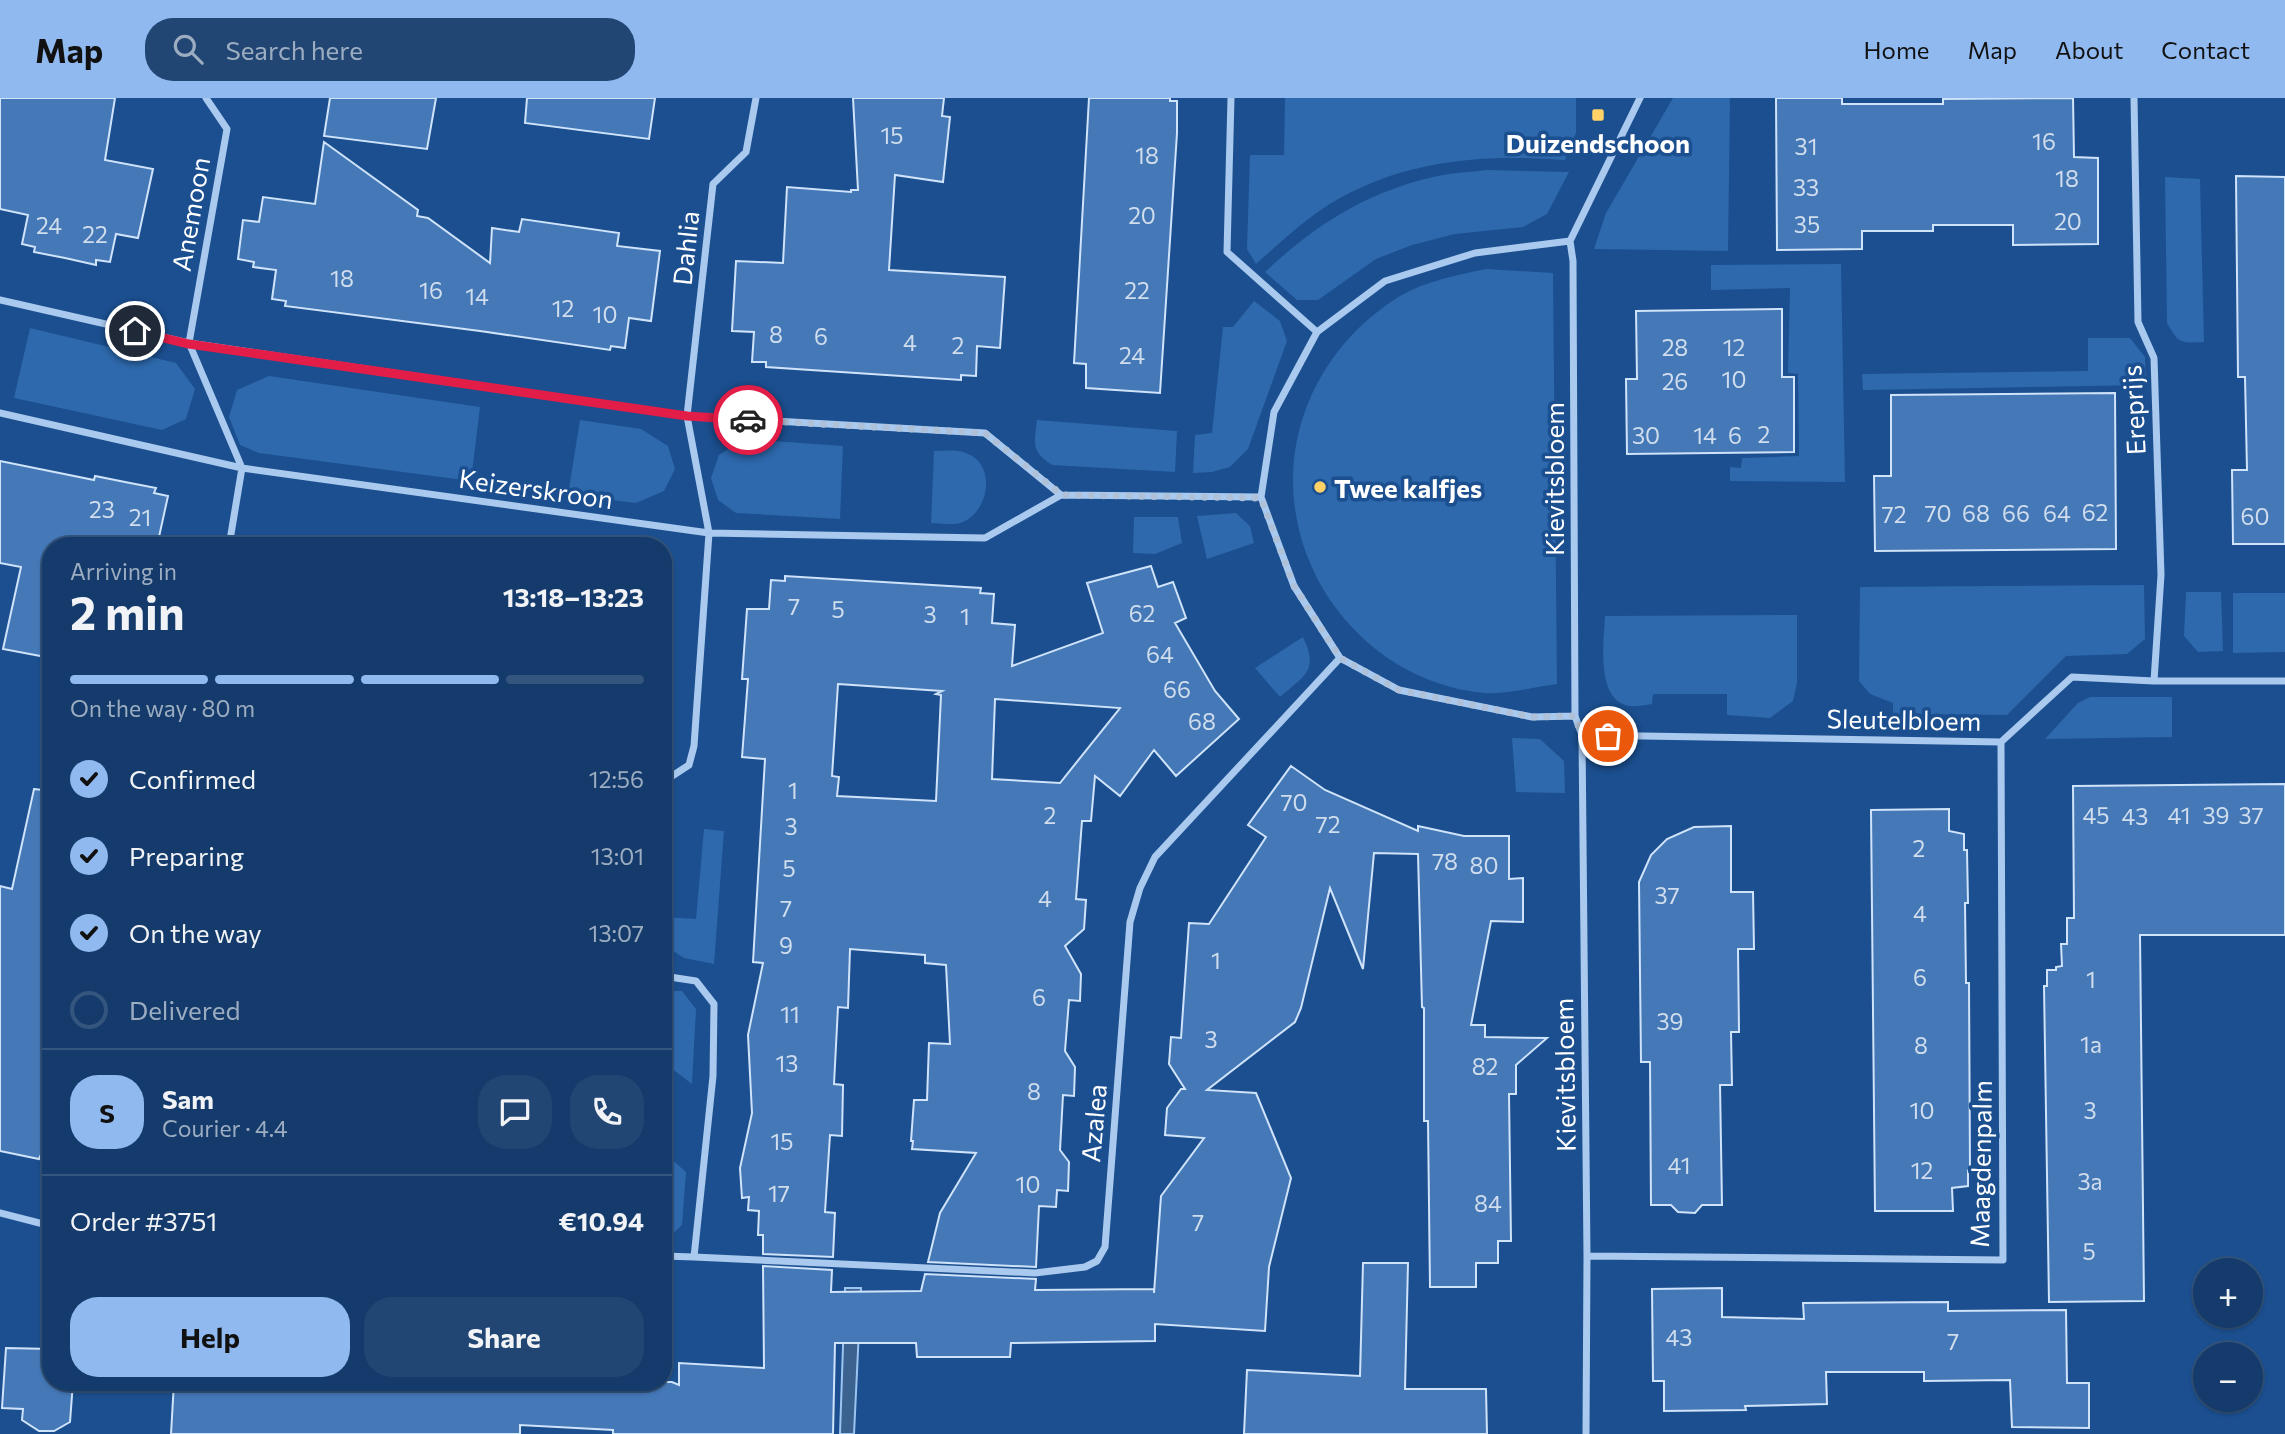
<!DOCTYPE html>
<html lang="en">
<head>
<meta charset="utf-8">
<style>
	:root { --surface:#143b6b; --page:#214673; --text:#f1f3f6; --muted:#9dadc1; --line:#33557e; --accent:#90b9f0 }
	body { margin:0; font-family:Commissioner,sans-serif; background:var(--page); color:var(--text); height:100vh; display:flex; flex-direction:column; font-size:26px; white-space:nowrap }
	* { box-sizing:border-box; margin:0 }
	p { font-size:23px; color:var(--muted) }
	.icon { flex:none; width:38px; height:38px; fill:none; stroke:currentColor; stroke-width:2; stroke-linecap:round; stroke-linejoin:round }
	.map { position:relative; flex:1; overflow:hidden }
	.drawer { position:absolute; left:42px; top:439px; width:630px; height:854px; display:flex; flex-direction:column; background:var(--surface); border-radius:28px; box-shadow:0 2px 5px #0004,0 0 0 2px var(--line) }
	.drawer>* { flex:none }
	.buttons { position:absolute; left:2193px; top:1160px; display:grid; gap:14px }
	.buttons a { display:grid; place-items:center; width:70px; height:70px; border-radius:50%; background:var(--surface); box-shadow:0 2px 5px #0004,0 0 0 2px var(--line); font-size:35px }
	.pin { position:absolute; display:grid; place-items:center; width:60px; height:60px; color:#fff; margin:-30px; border:4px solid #fff; border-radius:50%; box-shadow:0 2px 7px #0007 }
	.courier { position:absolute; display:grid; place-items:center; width:70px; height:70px; margin:-35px; border:5px solid #e11d48; border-radius:50%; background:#fff; color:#222; box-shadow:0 2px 9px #0007 }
	.headline em { font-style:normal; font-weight:700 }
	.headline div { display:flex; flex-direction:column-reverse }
	.headline { display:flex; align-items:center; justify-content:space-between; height:119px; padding:0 28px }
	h1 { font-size:46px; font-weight:700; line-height:52px }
	.bar { display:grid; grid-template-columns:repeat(4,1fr); gap:10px 7px; align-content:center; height:84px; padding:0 28px }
	.bar i { height:9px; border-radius:5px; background:var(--line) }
	.bar .on { background:var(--accent) }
	.bar p { grid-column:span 4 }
	.line { display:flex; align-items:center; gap:18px; padding:0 28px; border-top:2px solid var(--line) }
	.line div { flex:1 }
	.round { display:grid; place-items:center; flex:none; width:74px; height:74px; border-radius:28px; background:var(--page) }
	ol { padding:0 28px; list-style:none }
	li { display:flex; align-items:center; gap:21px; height:77px }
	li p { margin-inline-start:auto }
	li .icon { padding:7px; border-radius:50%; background:var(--accent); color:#111; stroke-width:4 }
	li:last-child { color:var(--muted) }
	li i { width:38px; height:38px; border:4px solid var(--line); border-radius:50% }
	.cta { display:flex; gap:14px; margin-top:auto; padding:14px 28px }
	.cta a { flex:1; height:80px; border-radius:28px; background:var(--accent); color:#111; font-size:28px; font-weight:700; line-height:80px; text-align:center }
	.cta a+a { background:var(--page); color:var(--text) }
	header { display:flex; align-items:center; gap:42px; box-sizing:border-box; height:98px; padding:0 35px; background:var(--accent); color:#111 }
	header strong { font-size:33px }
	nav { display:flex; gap:38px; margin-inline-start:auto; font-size:24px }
	.search { width:490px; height:63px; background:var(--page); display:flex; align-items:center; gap:18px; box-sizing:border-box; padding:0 24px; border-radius:28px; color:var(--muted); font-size:26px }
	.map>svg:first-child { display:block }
	.green { fill:#2e69ad }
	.water { fill:#3c6290; stroke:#9cc4f0; stroke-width:2 }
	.building { fill:#4478b7; stroke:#cfe3fa; stroke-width:2; fill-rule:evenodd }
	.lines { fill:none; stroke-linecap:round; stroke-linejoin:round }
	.minor { stroke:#a9c9ee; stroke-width:7 }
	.done { stroke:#afc1d8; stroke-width:7; stroke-dasharray:0 12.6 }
	.route { stroke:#e11d48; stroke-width:9 }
	.poi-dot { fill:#ffd166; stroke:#1b4f8f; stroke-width:2.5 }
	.labels { text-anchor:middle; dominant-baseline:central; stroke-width:7; stroke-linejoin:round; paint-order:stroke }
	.number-label { font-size:23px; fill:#d0dded }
	.poi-label { font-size:26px; font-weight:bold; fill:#fff; stroke:#1b4f8f }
	.street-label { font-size:26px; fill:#fff; stroke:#1b4f8f }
</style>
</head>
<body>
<header>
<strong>Map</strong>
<div class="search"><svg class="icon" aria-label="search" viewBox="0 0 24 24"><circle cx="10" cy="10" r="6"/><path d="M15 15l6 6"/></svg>Search here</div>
<nav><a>Home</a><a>Map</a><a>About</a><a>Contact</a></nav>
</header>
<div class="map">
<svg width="2285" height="1336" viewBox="0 0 2285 1336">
	<rect width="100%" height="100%" fill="#1b4f8f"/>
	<path class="green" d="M 1285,0 L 1576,0 L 1576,35 L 1565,62 C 1487,56 1410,61 1340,100 C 1309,117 1282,143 1256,166 L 1247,151 L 1250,57 L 1284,57 Z
		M 1673,0 L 1730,0 L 1728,153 L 1594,151 L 1606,115 Z
		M 1487,72 L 1569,74 L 1547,116 L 1523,129 L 1455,136 L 1412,147 L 1376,161 L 1318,202 L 1297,202 L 1265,174 C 1315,127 1365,95 1433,79 C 1450,75 1469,74 1487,72 Z
		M 2165,79 L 2200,81 L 2204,244 C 2180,245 2179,246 2167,225 Z
		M 1841,166 L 1845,384 L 1730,383 L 1730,369 L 1741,370 L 1742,360 L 1799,358 L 1798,276 L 1788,275 L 1790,190 L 1711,192 L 1711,167 Z
		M 1486,171 L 1553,175 L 1557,586 C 1535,589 1504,597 1483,595 C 1419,588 1366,554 1330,502 C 1260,397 1293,264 1400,198 C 1426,183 1457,177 1486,171 Z
		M 1254,203 L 1280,223 L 1287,243 L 1248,351 L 1230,369 L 1212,374 L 1193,375 L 1195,337 L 1212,335 L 1223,229 L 1233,229 Z
		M 30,230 L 176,265 L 195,291 L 186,321 L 162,332 L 14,300 Z
		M 2088,240 L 2130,240 L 2145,259 L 2146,287 L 1863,292 L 1862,276 L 2088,273 Z
		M 269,278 L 480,309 L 471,383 L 259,355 L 240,347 L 229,319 L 237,292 Z
		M 580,322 L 641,331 L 668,348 L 675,371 L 664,393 L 636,405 L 568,397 Z
		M 1037,322 L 1177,333 L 1175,374 L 1052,367 C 1031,353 1034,346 1037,322 Z
		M 743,341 L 843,348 L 840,421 L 736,415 L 718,402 L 711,380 L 719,357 Z
		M 934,353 C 943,353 957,351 966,355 C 997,366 989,413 963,424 C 955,428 940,425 931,425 Z
		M 1236,415 L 1250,428 L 1254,445 L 1207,461 L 1197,418 Z
		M 1134,419 L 1178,419 L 1182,445 L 1155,456 L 1133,455 Z
		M 2144,487 L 2145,541 L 2127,556 L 2066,558 L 2007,617 L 1893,616 L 1893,605 L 1870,596 L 1859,583 L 1860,489 Z
		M 2186,494 L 2221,494 L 2223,553 L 2198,554 L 2184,538 Z
		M 2233,495 L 2285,495 L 2285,554 L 2233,555 Z
		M 1797,517 L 1797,585 L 1793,603 L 1770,620 L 1727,617 L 1727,596 L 1653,596 L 1652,606 C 1645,607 1636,609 1629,608 C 1595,602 1604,542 1605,518 Z
		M 1303,539 C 1319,573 1305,577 1280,599 L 1255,570 Z
		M 2090,599 L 2172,599 L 2172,639 L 2045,641 L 2078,605 Z
		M 1512,640 L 1540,641 L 1564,663 L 1565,695 L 1516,694 Z
		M 704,731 L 724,733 L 714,866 L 684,860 L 663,846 L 663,819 L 696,821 Z
		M 663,893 L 682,893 L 696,911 L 692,986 L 663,964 Z
		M 663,1054 L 686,1074 L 682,1127 L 670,1138 L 663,1141 Z"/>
	<path class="water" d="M 845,1190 L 861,1190 L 854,1336 L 840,1336 Z"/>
	<path class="building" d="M 0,0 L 115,0 L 105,62 L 153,71 L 138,140 L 116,136 L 110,164 L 96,162 L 96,167 L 65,160 L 34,154 L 35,149 L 22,146 L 28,117 L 0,111 Z
		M 330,0 L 436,0 L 427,51 L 324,38 Z
		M 527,0 L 655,0 L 649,41 L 525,25 Z
		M 853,0 L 944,0 L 942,18 L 950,19 L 943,84 L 895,77 L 889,172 L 1005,179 L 1000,250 L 977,248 L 976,278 L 961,277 L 961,282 L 766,269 L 766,264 L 752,264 L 754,234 L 732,233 L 736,163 L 783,165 L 787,89 L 851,94 L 851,92 L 858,92 Z
		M 1089,0 L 1170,0 L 1170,3 L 1177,3 L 1177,35 L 1160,295 L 1086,290 L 1086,266 L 1074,265 Z
		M 1776,0 L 1842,0 L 1842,6 L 1943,6 L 1943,1 L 2073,0 L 2074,59 L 2098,60 L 2098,146 L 2013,147 L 2013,127 L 1933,127 L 1933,133 L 1862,133 L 1862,151 L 1777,152 Z
		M 324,44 L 418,112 L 417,118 L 428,120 L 490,165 L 492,130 L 519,134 L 522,121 L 619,135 L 617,148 L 660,153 L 651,223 L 629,220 L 625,250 L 611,248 L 610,252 L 480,233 L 285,208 L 286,203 L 272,201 L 276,172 L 253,169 L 254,164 L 238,161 L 243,122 L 259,124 L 263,99 L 315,106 Z
		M 2236,78 L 2285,79 L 2285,446 L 2233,446 L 2232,372 L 2247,372 L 2245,279 L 2238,279 Z
		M 1782,211 L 1782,279 L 1794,279 L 1794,354 L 1627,356 L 1626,281 L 1637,281 L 1636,213 Z
		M 2115,295 L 2116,451 L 1875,453 L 1874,378 L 1891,378 L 1891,297 Z
		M 0,363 L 94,382 L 95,378 L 125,384 L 156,390 L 154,395 L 168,398 L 157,448 L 51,448 L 51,560 L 3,551 L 21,469 L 0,465 Z
		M 1151,468 L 1158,489 L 1173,484 L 1186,520 L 1175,525 L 1215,593 L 1239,621 L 1176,678 L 1154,652 L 1120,698 L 1095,678 L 1091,723 L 1082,723 L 1076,801 L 1086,802 L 1084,831 L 1065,848 L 1081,876 L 1080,903 L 1069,902 L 1065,953 L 1075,969 L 1074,998 L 1063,997 L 1060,1052 L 1069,1064 L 1068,1093 L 1057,1092 L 1056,1109 L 1039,1108 L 1036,1169 L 928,1164 L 940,1115 L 976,1055 L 912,1051 L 913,1043 L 911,1043 L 914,1002 L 927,1002 L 929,945 L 950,946 L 946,867 L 925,865 L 925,857 L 850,851 L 848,910 L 838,909 L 834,986 L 843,987 L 842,1038 L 830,1037 L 825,1114 L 835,1115 L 833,1159 L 763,1156 L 763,1137 L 758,1137 L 759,1113 L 748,1112 L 749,1099 L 742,1100 L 740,1070 L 752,1015 L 748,937 L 763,865 L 753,864 L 765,661 L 742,659 L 748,581 L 742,581 L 747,511 L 769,511 L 771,482 L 785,483 L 785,478 L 981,490 L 980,495 L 994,496 L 992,525 L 1015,527 L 1012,568 L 1103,535 L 1087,485 ZM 838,586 L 942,593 L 936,596 L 941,597 L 936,703 L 837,698 L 839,679 L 832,678 ZM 995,601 L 1120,610 L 1060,685 L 992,681 Z
		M 1291,668 L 1325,692 L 1418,733 L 1418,728 L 1464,738 L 1509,738 L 1509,781 L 1523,780 L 1523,824 L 1491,823 L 1471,927 L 1485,927 L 1485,939 L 1547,940 L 1516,967 L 1516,996 L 1509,996 L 1511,1143 L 1498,1143 L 1498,1165 L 1476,1165 L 1476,1189 L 1430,1189 L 1428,1023 L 1424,1023 L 1424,910 L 1422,909 L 1418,756 L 1374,755 L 1363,871 L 1330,790 L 1301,910 L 1295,924 L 1207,992 L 1256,995 L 1291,1080 L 1269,1169 L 1265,1233 L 1155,1226 L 1155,1243 L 1011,1245 L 1010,1259 L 917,1259 L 916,1245 L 835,1245 L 833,1336 L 613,1336 L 613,1332 L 520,1327 L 520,1336 L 171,1336 L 174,1284 L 672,1284 L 679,1287 L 679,1265 L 764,1270 L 763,1168 L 832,1172 L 831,1194 L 921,1193 L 925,1176 L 1036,1181 L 1035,1192 L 1154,1191 L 1154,1195 L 1161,1098 L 1204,1040 L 1165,1037 L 1167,1010 L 1181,991 L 1185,991 L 1169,966 L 1171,939 L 1181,940 L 1189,825 L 1209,826 L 1266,739 L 1248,727 Z
		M 2285,686 L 2285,837 L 2140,837 L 2144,1203 L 2049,1204 L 2044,888 L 2047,888 L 2047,872 L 2056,872 L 2056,869 L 2062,868 L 2061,846 L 2067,846 L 2067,820 L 2074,820 L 2073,688 Z
		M 34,691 L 51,693 L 51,1033 L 39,1061 L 0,1053 L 0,788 L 12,791 Z
		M 1949,711 L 1949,733 L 1964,736 L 1964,752 L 1967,752 L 1968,805 L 1965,805 L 1966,885 L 1969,885 L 1970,1071 L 1968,1072 L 1968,1088 L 1952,1090 L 1953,1113 L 1875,1113 L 1871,712 Z
		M 1731,728 L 1731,794 L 1753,794 L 1754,851 L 1738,851 L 1739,934 L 1731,934 L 1732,987 L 1720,987 L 1722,1107 L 1702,1107 L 1695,1115 L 1678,1114 L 1671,1107 L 1651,1107 L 1650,964 L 1641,964 L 1639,784 L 1651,757 L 1667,741 L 1694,729 Z
		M 1363,1165 L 1408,1165 L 1405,1291 L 1486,1291 L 1487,1336 L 1244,1336 L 1247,1272 L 1360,1278 Z
		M 1722,1190 L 1722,1219 L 1804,1221 L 1803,1205 L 1948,1204 L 1948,1213 L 2066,1212 L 2067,1285 L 2089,1285 L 2089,1330 L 2012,1329 L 2010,1282 L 1924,1283 L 1924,1274 L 1826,1274 L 1827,1306 L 1745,1308 L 1746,1312 L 1664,1313 L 1664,1283 L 1653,1283 L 1652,1191 Z
		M 6,1250 L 51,1251 L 51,1284 L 73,1284 L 70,1324 L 54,1333 L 39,1333 L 22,1322 L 23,1311 L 2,1310 Z"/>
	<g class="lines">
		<path class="minor" d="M 206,0 L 227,31 L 189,245 L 242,370 L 229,448
			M 1231,0 L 1227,154 L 1317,234
			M 2134,0 L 2138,224 L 2154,260 L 2161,477 L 2154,583
			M 1570,143 L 1475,155 L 1385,183 L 1317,234 L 1274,314 L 1261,399 L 1294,488 L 1340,560 L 1399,592 L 1532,619 L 1575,618
			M 0,202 L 189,245 L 687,318 L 985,335 L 1061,397
			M 0,315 L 242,370 L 709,435 L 985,440 L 1061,397 L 1261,399
			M 1582,637 L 2001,644 L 2072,579 L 2154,583 L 2285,583
			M 663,684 L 689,667 L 694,648 L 709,435 L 687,318 L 713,86 L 746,54 L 756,0
			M 663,878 L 696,883 L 714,906 L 713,978 L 694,1159 L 663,1158
			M 0,1115 L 51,1128
			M 1587,1158 L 2003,1162 L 2001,644
			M 694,1159 L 1035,1175 L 1085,1169 L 1097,1163 L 1105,1149 L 1130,824 L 1140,790 L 1155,759 L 1340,560
			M 1586,1336 L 1587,1158 L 1582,637 L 1575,618 L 1573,163 L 1570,143 L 1640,0"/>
	</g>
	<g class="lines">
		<path class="done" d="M 748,322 L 985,335 L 1062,397 L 1261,400 L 1294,488 L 1340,560 L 1399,592 L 1532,619 L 1575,618 L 1582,638 L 1608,638"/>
		<path class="route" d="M 135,233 L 189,246 L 687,318 L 748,322"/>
	</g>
	<g class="poi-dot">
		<rect x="1591" y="10" width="14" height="14" rx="3.5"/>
		<circle cx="1320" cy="389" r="7"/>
	</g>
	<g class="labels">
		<g class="number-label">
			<text x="892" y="37">15</text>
			<text x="2044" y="43">16</text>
			<text x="1806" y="48">31</text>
			<text x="1147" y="57">18</text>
			<text x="2067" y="80">18</text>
			<text x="1806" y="89">33</text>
			<text x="1142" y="117">20</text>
			<text x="2068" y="123">20</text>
			<text x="1807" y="126">35</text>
			<text x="49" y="127">24</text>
			<text x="95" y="136">22</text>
			<text x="342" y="180">18</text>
			<text x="431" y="192">16</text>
			<text x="1137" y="192">22</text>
			<text x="477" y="198">14</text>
			<text x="563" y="210">12</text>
			<text x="605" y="216">10</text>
			<text x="776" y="236">8</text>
			<text x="821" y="238">6</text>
			<text x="910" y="244">4</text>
			<text x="958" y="247">2</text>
			<text x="1675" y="249">28</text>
			<text x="1734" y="249">12</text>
			<text x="1132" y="257">24</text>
			<text x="1734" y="281">10</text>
			<text x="1675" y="283">26</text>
			<text x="1764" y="336">2</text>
			<text x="1646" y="337">30</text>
			<text x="1705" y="337">14</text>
			<text x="1735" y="337">6</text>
			<text x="102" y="411">23</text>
			<text x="2095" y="414">62</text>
			<text x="1938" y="415">70</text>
			<text x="1976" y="415">68</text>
			<text x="2016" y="415">66</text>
			<text x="2057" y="415">64</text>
			<text x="1894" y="416">72</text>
			<text x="2255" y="418">60</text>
			<text x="140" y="419">21</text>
			<text x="794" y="508">7</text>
			<text x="838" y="511">5</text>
			<text x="1142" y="515">62</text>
			<text x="930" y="516">3</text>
			<text x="965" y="518">1</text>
			<text x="1160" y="556">64</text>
			<text x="1177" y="591">66</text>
			<text x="1202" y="623">68</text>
			<text x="793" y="692">1</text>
			<text x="1294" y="704">70</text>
			<text x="1050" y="717">2</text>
			<text x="2096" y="717">45</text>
			<text x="2179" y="717">41</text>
			<text x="2216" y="717">39</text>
			<text x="2251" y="717">37</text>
			<text x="2135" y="718">43</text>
			<text x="1328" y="726">72</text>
			<text x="791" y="728">3</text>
			<text x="1919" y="750">2</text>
			<text x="1445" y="763">78</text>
			<text x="1484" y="767">80</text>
			<text x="789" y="770">5</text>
			<text x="1667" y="797">37</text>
			<text x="1045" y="800">4</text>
			<text x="786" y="810">7</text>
			<text x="1920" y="815">4</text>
			<text x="786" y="847">9</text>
			<text x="1216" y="862">1</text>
			<text x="1920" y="879">6</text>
			<text x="2091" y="881">1</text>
			<text x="1039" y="899">6</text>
			<text x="790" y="916">11</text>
			<text x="1670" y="923">39</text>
			<text x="1211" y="941">3</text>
			<text x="2091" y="946">1a</text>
			<text x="1921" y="947">8</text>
			<text x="787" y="965">13</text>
			<text x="1485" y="968">82</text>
			<text x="1034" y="993">8</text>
			<text x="1922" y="1012">10</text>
			<text x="2090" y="1012">3</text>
			<text x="782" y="1043">15</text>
			<text x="1679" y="1067">41</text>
			<text x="1922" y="1072">12</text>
			<text x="2090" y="1083">3a</text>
			<text x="1028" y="1086">10</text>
			<text x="779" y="1095">17</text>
			<text x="1488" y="1105">84</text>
			<text x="1198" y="1124">7</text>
			<text x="2089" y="1153">5</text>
			<text x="1679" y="1239">43</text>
			<text x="1953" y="1243">7</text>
		</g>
		<g class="poi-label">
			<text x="1598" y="44">Duizendschoon</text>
			<text x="1334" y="389" text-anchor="start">Twee kalfjes</text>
		</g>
		<g class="street-label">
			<text transform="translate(190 116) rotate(-80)">Anemoon</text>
			<text transform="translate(685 150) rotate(-84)">Dahlia</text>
			<text transform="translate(2133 312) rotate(-93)">Ereprijs</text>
			<text transform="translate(1553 381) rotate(-90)">Kievitsbloem</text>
			<text transform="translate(536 390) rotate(8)">Keizerskroon</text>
			<text transform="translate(1904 621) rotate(1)">Sleutelbloem</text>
			<text transform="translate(1564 977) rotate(-91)">Kievitsbloem</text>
			<text transform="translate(1093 1025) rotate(-85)">Azalea</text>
			<text transform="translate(1980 1066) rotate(-89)">Maagdenpalm</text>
		</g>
	</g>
</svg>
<div class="buttons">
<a>+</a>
<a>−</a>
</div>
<div class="pin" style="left:1608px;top:638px;background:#ea580c"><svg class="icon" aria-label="bag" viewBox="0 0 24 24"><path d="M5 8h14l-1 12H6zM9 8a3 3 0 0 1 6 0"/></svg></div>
<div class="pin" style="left:135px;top:233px;background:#1f2937"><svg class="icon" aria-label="home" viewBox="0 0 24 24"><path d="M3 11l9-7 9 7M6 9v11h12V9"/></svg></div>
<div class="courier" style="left:748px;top:322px"><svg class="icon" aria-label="car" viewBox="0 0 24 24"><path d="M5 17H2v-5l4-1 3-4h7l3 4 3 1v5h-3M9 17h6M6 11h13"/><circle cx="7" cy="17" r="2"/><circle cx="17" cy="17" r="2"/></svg></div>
<section class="drawer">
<div class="headline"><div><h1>2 min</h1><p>Arriving in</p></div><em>13:18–13:23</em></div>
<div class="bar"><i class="on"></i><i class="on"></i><i class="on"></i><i></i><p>On the way · 80 m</p></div>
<ol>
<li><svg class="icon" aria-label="check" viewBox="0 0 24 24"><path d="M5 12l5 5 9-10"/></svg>Confirmed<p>12:56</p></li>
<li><svg class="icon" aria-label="check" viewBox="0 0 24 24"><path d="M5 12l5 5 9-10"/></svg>Preparing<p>13:01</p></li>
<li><svg class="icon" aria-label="check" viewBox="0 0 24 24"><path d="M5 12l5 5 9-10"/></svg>On the way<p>13:07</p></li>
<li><i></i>Delivered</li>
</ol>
<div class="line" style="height:126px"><b class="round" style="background:var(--accent);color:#111">S</b><div><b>Sam</b><p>Courier · 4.4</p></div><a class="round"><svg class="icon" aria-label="chat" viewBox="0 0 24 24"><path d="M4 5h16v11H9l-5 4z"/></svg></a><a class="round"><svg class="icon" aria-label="phone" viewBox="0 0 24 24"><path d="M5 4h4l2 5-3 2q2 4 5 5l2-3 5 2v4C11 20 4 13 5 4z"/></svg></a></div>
<div class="line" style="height:91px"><div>Order #3751</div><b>€10.94</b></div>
<div class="cta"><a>Help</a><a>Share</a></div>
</section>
</div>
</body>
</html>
